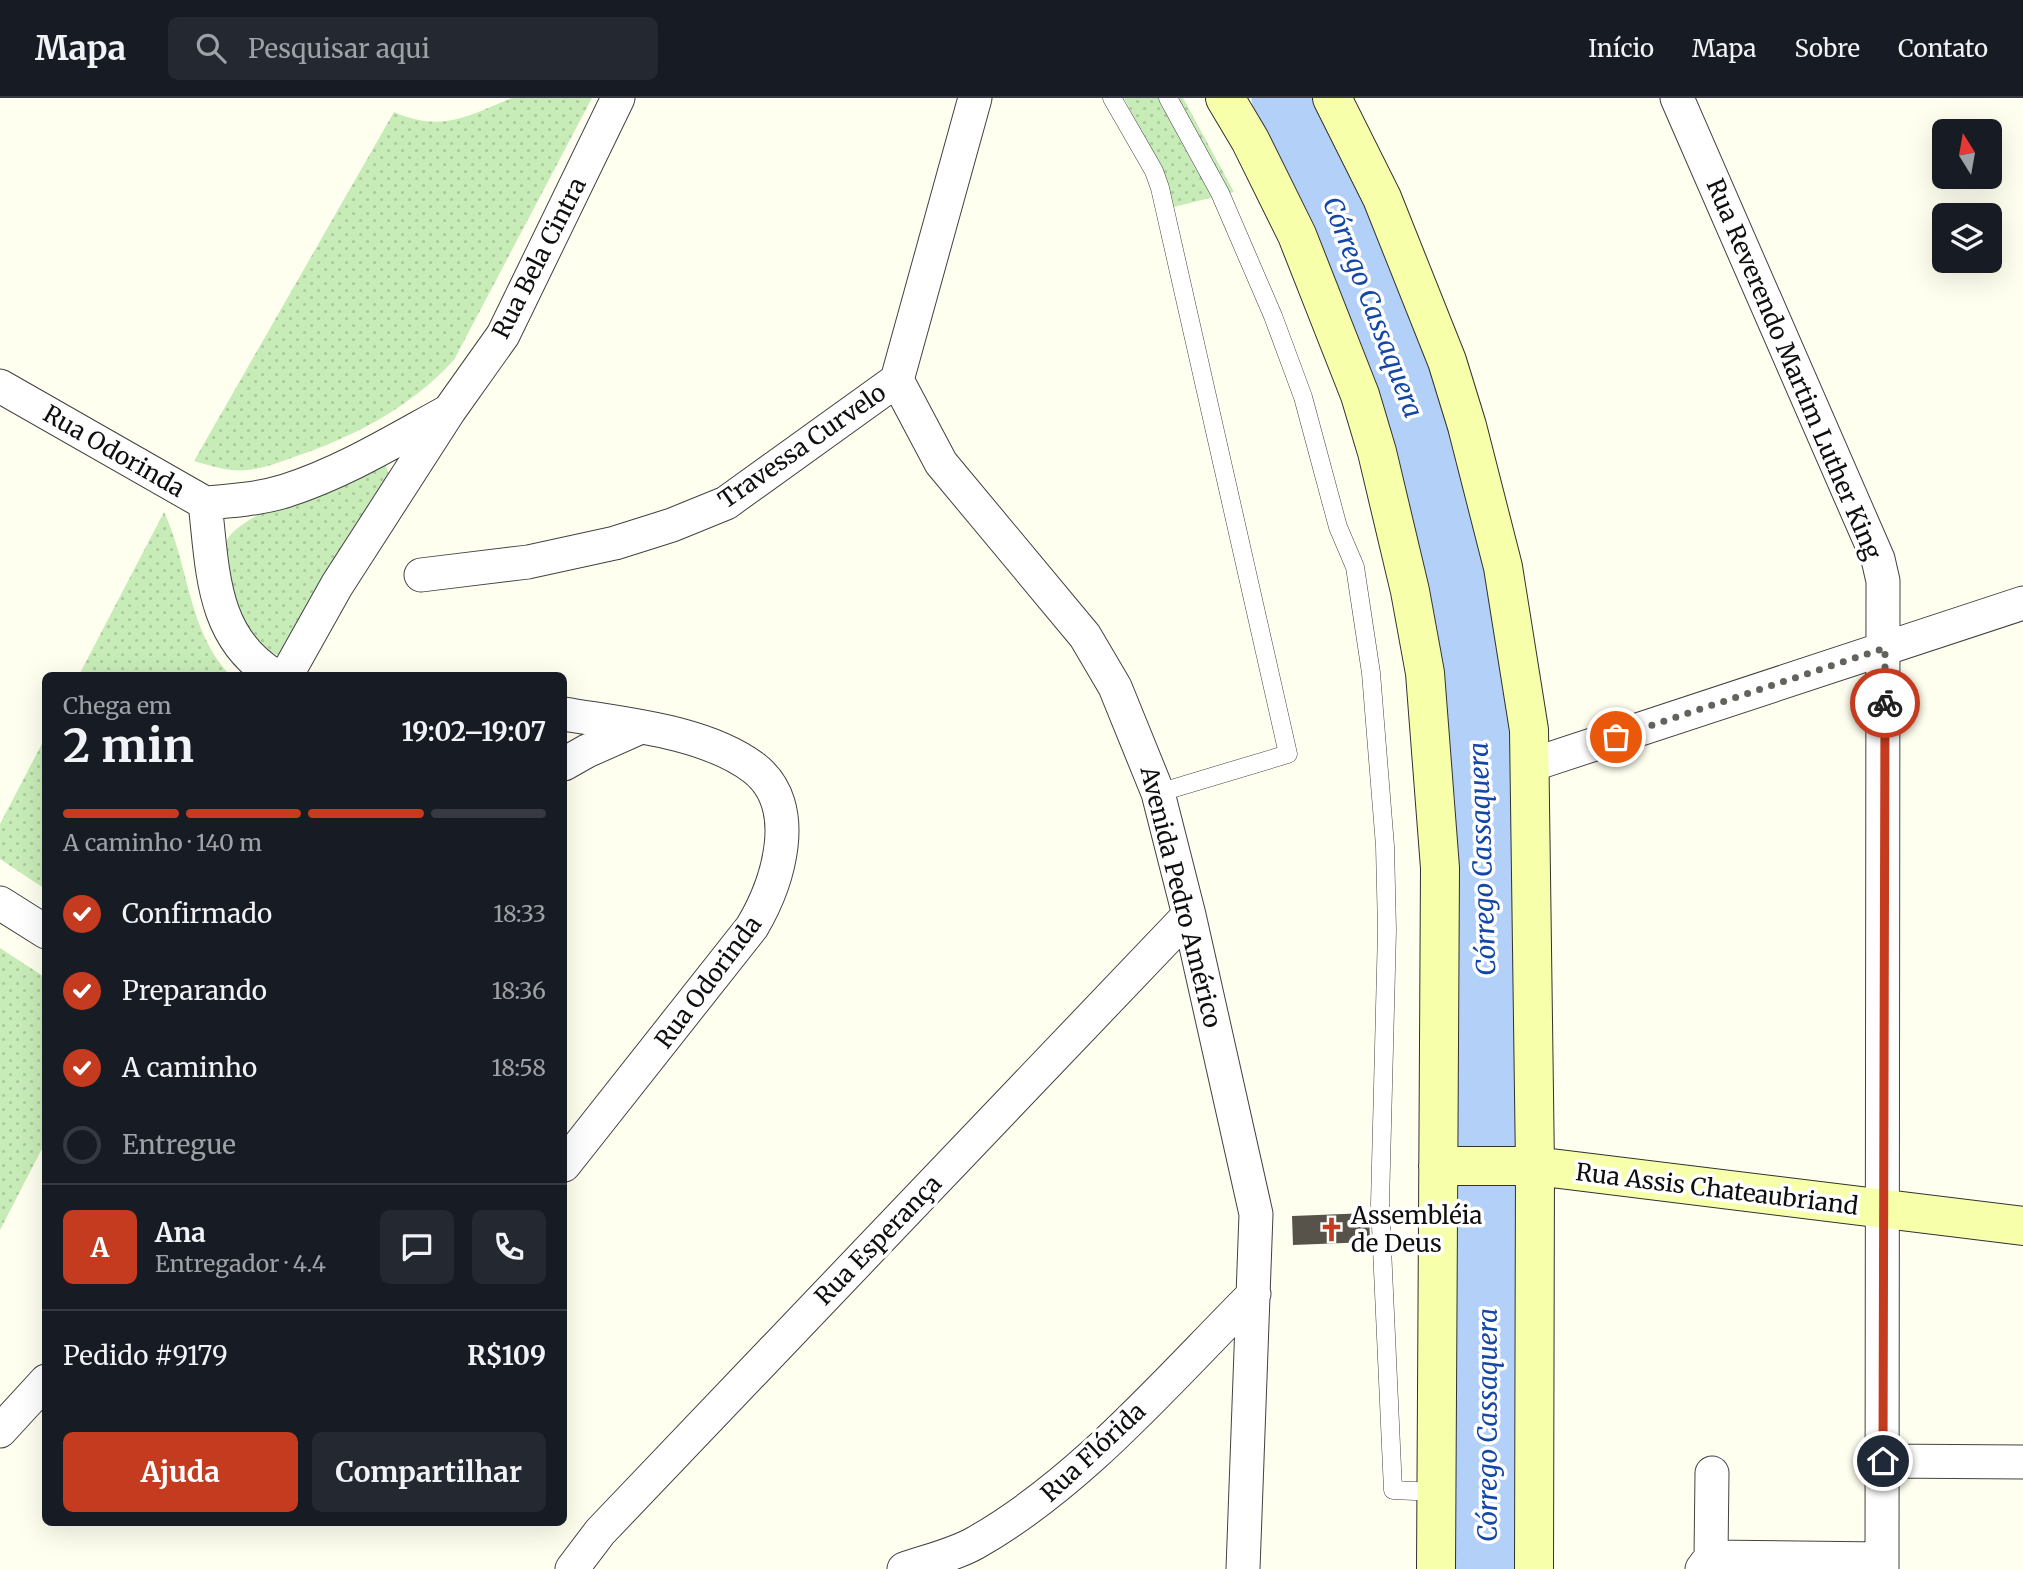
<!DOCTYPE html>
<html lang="pt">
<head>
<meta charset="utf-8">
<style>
	:root { --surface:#171b24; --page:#242831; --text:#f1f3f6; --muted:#9ea1a6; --line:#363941; --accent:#c53b20 }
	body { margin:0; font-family:Merriweather,serif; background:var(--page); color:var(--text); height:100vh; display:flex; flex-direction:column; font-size:26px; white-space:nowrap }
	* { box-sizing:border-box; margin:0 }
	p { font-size:23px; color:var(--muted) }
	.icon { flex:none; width:38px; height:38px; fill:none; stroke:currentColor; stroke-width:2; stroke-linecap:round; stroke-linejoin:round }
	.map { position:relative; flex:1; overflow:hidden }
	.side { position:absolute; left:42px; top:574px; width:525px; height:854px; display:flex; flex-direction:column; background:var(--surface); border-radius:10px; box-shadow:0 7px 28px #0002 }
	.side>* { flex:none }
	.needle { width:46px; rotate:349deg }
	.buttons { position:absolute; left:1932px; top:21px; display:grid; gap:14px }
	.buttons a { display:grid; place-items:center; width:70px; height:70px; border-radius:10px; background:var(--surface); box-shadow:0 7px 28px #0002; font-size:35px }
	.pin { position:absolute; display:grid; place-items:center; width:60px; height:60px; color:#fff; margin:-30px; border:4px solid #fff; border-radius:50%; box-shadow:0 2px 7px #0007 }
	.courier { position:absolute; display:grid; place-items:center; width:70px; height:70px; margin:-35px; border:5px solid #c53b20; border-radius:50%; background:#fff; color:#222; box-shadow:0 2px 9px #0007 }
	.headline em { font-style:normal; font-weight:700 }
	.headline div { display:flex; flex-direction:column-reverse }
	.headline { display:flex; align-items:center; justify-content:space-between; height:119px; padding:0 21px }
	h1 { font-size:46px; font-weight:700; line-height:52px }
	.bar { display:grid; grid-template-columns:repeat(4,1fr); gap:10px 7px; align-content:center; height:84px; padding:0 21px }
	.bar i { height:9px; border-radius:5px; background:var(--line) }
	.bar .active { background:var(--accent) }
	.bar p { grid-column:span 4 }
	.line { display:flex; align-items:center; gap:18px; padding:0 21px; border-top:2px solid var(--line) }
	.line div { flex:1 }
	.round { display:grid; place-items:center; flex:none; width:74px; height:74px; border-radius:10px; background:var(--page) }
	ol { padding:0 21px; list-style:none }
	li { display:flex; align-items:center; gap:21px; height:77px }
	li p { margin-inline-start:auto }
	li .icon { padding:7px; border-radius:50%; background:var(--accent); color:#fff; stroke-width:4 }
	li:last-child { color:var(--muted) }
	li i { width:38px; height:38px; border:4px solid var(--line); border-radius:50% }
	.action { display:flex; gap:14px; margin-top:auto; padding:14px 21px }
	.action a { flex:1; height:80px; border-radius:10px; background:var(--accent); color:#fff; font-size:28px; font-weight:700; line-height:80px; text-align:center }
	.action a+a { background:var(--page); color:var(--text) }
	header { display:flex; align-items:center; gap:42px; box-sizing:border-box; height:98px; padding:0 35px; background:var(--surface); border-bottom:2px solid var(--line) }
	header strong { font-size:33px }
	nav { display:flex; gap:38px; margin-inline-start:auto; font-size:24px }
	.search { width:490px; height:63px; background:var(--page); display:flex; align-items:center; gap:18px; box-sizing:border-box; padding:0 24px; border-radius:10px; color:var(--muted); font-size:26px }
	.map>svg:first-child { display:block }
	.green { fill:url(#green-dots) }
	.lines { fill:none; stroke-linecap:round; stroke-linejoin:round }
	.river { stroke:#b3d0f9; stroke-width:63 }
	.building { fill:#58534a }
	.lane-casing { stroke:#424242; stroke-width:19 }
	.street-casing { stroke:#424242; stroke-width:35 }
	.secondary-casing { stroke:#313131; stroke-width:40 }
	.lane { stroke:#fff; stroke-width:18 }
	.street { stroke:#fff; stroke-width:33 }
	.secondary { stroke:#f7ffab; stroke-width:38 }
	.done { stroke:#63635e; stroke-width:7; stroke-dasharray:0 12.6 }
	.route { stroke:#c53b20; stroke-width:9 }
	.labels { text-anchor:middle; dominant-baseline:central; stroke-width:7; stroke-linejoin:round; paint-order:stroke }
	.street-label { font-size:24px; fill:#0f0f0f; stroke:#fff }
	.poi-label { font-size:24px; fill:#0f0f0f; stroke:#fff; text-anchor:start }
	.water-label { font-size:26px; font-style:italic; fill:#1246a7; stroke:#fff }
</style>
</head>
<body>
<header>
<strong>Mapa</strong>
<div class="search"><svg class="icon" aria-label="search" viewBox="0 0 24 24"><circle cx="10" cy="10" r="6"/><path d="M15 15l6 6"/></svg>Pesquisar aqui</div>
<nav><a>Início</a><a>Mapa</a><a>Sobre</a><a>Contato</a></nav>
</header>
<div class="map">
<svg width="2023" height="1471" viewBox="0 0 2023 1471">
	<defs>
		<pattern id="green-dots" width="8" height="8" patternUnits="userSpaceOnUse" patternTransform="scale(1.75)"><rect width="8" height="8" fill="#c8ecb8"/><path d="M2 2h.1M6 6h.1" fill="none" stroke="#abc99d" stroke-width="1.8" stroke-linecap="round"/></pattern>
	</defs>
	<rect width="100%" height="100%" fill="#fffff0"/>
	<path class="green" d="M 512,0 L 592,0 L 454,262 C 411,309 354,339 294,359 C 279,364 263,371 247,372 C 229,374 211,368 194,363 L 394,14 C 442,35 468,18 512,0 Z
		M 1124,0 L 1183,0 L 1234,94 L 1174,109 L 1168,85 Z
		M 377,367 L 386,368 L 391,384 L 283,557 C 263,557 247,533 240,515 C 232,497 217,464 226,444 C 238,415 345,380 377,367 Z
		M 164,414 C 189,467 188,534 230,577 L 79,577 Z
		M 45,640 L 45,791 L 0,761 L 0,726 Z
		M 0,850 L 46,880 L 45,1045 L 0,1132 Z"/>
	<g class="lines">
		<path class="river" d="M 1283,0 L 1312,52 L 1333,99 L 1358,159 L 1418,324 L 1458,480 L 1472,563 L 1486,698 L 1489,1027 L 1487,1471"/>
	</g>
	<path class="building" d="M 1369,1115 L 1370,1144 L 1293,1147 L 1292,1118 Z"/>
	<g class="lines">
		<defs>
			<path id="lane" d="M 1112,0 L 1154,73 L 1160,90 L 1288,656 L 1158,695
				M 1168,0 L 1220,95 L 1273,218 L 1303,299 L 1338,429 L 1355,469 L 1371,575 L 1385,748 L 1387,832 L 1380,1106 L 1393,1392 L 1436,1394"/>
			<path id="street" d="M 975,0 L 897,282 L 941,365 L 1085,538 L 1115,589 L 1158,695 L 1189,817 L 1256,1116 L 1243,1471
				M 1677,0 L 1878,461 L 1883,483 L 1882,1471
				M 0,288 L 205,405 C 213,472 211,540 275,578
				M 205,405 C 231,403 259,401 285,393 C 342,375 394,343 447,314
				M 421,477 L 528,464 L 615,445 L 672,427 L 726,405 L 897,282
				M 286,578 L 337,487 L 449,313 L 503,237 L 618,0
				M 564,616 C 623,626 705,633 754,670 C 803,708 778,785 752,829 L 564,1067
				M 564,666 L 587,653 L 641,629
				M 1528,668 L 2023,505
				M 0,805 L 46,834
				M 0,1333 L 46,1283
				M 1883,1363 L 2023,1364
				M 1711,1459 L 1712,1375
				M 572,1471 L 600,1434 L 1189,817
				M 904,1471 C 927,1463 954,1457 975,1445 C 1081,1385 1168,1282 1254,1196
				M 1702,1471 L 1711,1459 L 1882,1461"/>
			<path id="secondary" d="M 1225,0 L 1250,42 L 1297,137 L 1360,297 L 1377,354 L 1410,493 L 1425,575 L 1440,770 L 1436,1471
				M 1332,0 L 1382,100 L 1447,263 L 1467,328 L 1503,469 L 1529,632 L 1535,1068 L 1534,1471
				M 1438,1068 L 1535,1068 L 2023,1128"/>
		</defs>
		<use href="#lane" class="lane-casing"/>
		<use href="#street" class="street-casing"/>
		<use href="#secondary" class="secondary-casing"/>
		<use href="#lane" class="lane"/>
		<use href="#street" class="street"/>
		<use href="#secondary" class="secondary"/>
	</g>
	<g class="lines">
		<path class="done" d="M 1616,639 L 1885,550 L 1885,605"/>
		<path class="route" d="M 1883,1363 L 1885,605"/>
	</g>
	<defs>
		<symbol id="church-bare" viewBox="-9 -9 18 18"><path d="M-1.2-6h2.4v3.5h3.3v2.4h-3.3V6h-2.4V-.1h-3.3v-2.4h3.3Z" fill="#c53b20" stroke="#fff" stroke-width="2.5" paint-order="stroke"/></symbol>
	</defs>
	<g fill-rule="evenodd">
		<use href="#church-bare" x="1314" y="1114" width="35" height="35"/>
	</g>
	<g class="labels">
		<g class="street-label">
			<text transform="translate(539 160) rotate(-63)">Rua Bela Cintra</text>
			<text transform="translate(1794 271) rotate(67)">Rua Reverendo Martim Luther King</text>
			<text transform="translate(802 348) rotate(-35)">Travessa Curvelo</text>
			<text transform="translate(114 353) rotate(30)">Rua Odorinda</text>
			<text transform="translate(1181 799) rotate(76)">Avenida Pedro Américo</text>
			<text transform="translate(708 884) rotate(-53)">Rua Odorinda</text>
			<text transform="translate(1717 1091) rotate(7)">Rua Assis Chateaubriand</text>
			<text transform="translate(878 1142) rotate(-46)">Rua Esperança</text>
			<text transform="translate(1093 1354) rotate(-43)">Rua Flórida</text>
		</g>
		<g class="poi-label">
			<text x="1351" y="1117">Assembléia<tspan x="1351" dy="28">de Deus</tspan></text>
		</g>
		<g class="water-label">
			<text transform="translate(1373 209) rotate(69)">Córrego Cassaquera</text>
			<text transform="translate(1482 761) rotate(-92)">Córrego Cassaquera</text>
			<text transform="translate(1487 1327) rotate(-90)">Córrego Cassaquera</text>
		</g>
	</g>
</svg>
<div class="buttons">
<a><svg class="needle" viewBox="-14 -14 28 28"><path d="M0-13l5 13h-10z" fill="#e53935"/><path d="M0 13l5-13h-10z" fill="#9ea1a6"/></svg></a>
<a><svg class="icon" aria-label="layers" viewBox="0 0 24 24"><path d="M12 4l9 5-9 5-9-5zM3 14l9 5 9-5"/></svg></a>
</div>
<div class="pin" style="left:1616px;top:639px;background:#ea580c"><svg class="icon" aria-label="bag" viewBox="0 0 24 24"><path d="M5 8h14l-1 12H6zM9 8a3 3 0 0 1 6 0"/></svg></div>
<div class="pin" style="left:1883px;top:1363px;background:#1f2937"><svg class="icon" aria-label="home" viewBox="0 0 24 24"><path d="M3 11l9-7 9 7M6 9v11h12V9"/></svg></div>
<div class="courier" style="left:1885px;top:605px"><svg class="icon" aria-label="bike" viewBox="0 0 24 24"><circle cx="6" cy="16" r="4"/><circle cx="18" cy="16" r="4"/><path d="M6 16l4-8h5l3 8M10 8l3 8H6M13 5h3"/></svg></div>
<section class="side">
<div class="headline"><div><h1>2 min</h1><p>Chega em</p></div><em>19:02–19:07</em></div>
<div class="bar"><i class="active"></i><i class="active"></i><i class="active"></i><i></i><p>A caminho · 140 m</p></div>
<ol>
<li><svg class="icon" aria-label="check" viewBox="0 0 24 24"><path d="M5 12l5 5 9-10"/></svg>Confirmado<p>18:33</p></li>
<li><svg class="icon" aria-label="check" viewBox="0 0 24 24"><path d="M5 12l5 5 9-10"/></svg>Preparando<p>18:36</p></li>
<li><svg class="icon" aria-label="check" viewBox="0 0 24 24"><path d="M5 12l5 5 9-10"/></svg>A caminho<p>18:58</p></li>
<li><i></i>Entregue</li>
</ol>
<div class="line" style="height:126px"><b class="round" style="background:var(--accent);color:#fff">A</b><div><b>Ana</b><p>Entregador · 4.4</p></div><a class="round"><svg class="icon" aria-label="chat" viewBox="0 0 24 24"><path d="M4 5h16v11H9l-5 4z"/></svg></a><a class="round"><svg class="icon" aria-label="phone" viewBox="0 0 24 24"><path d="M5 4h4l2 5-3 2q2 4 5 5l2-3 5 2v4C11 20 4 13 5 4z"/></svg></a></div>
<div class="line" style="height:91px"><div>Pedido #9179</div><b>R$109</b></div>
<div class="action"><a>Ajuda</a><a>Compartilhar</a></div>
</section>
</div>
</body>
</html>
